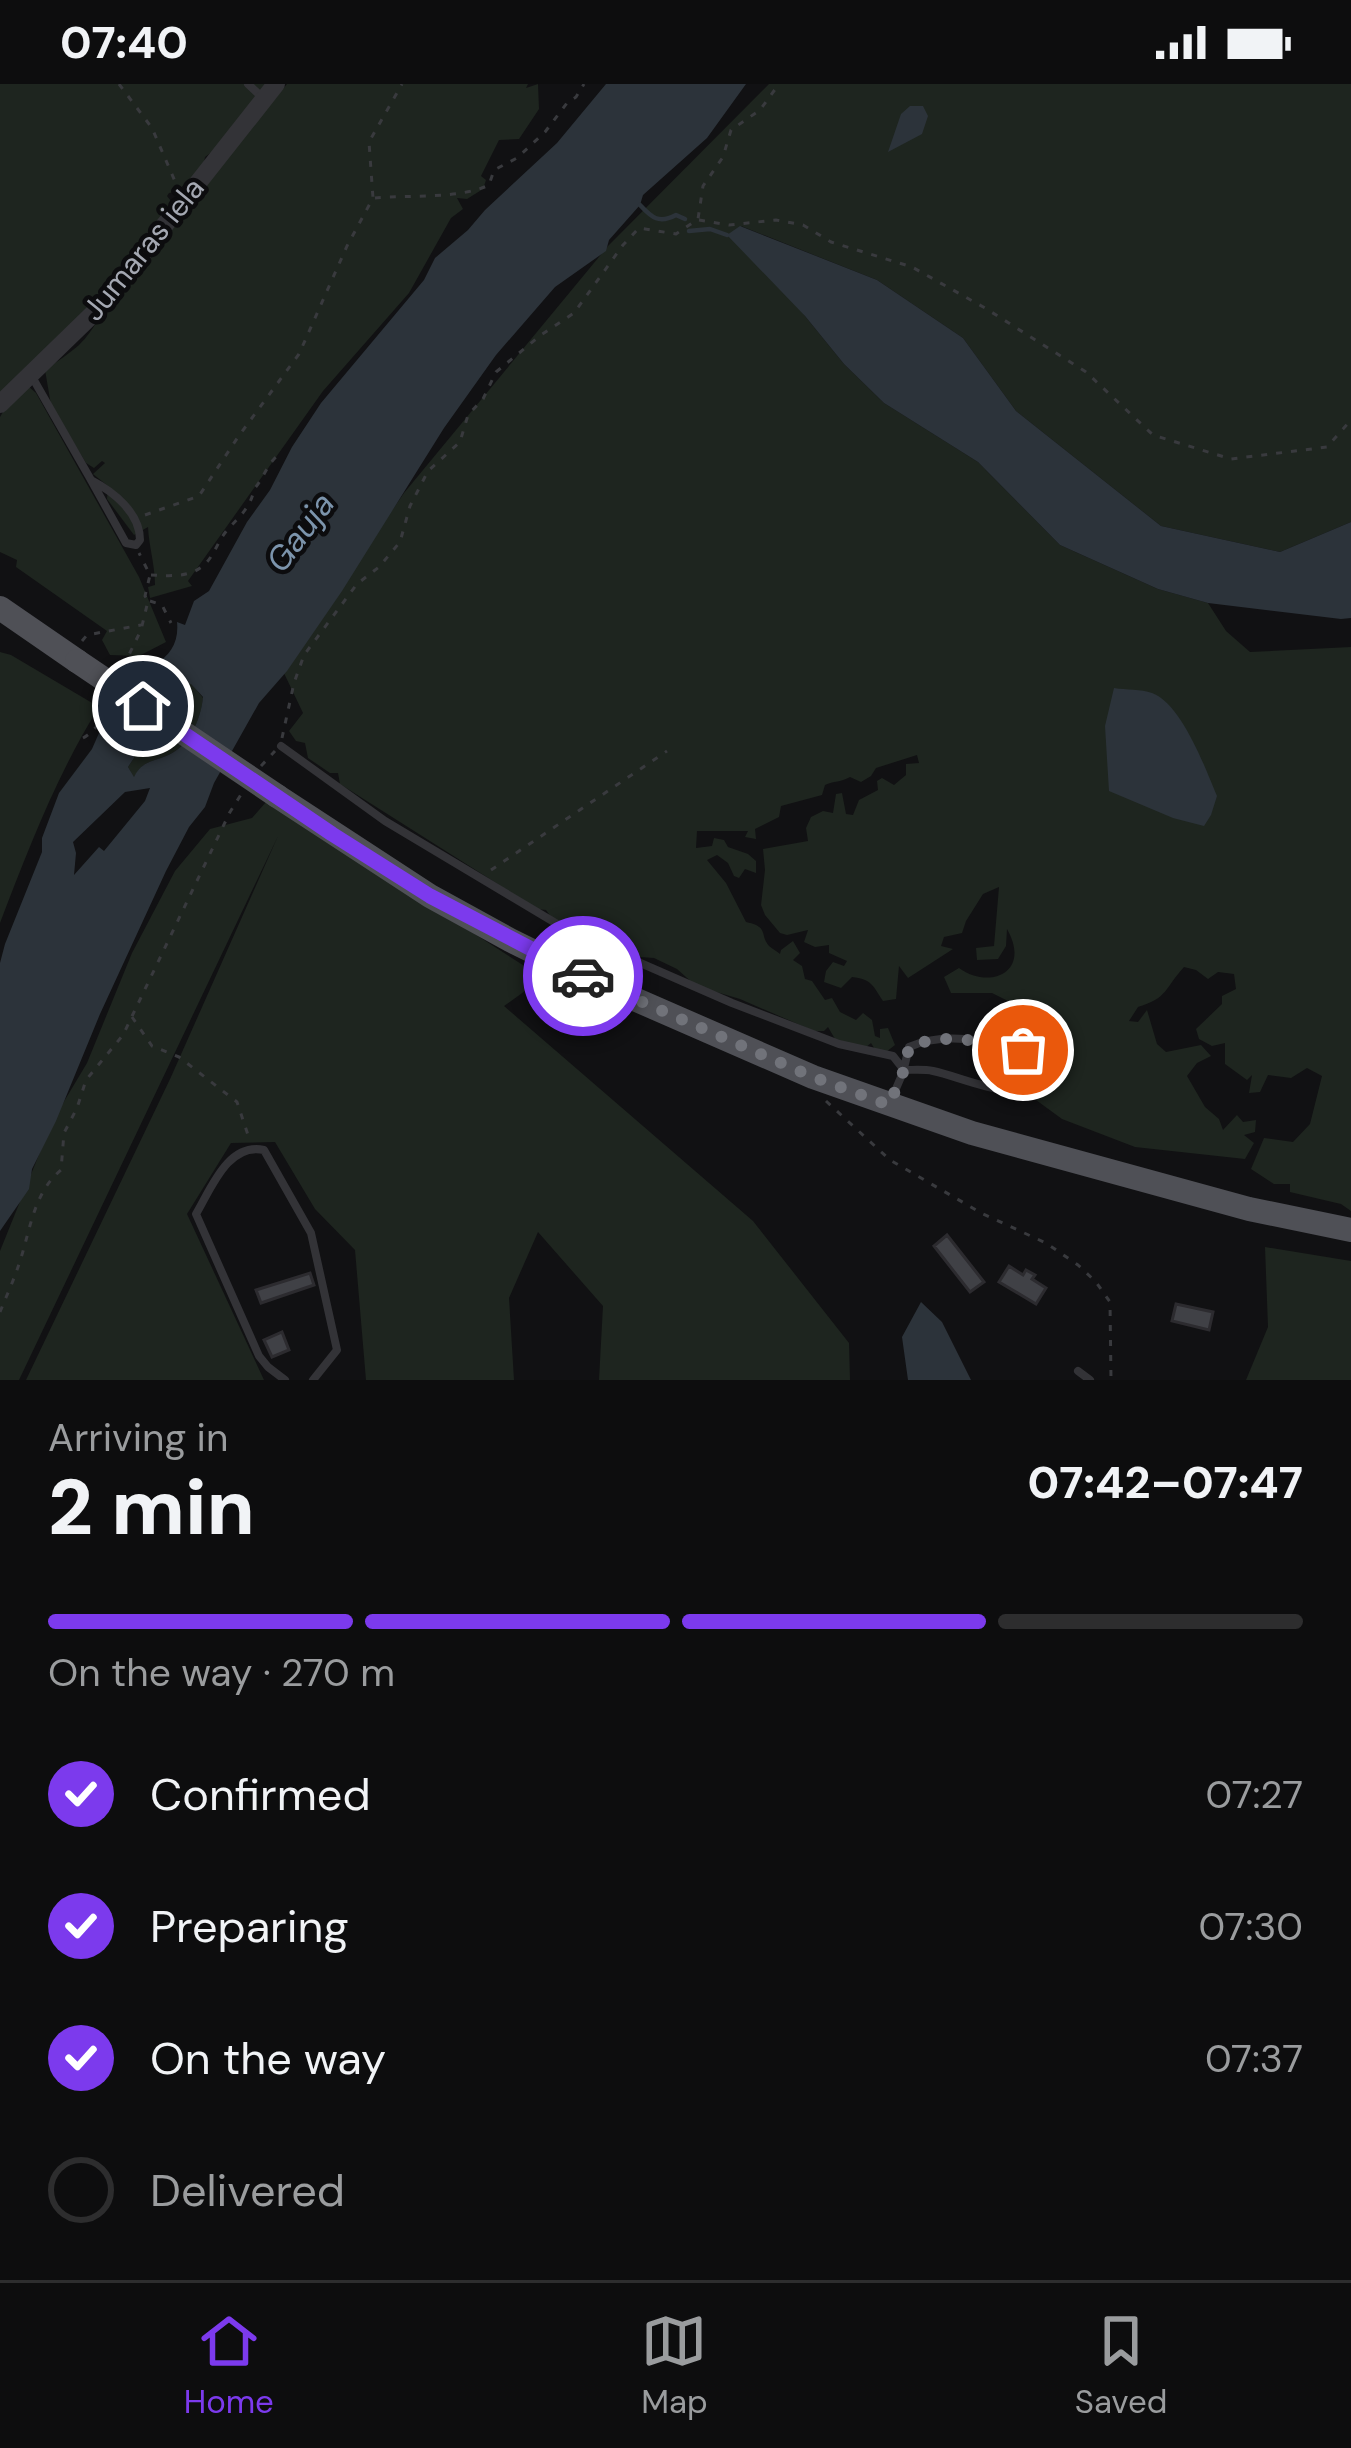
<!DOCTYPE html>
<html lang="en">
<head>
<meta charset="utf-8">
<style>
	:root { --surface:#0d0d0e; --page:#161617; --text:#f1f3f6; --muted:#9a9c9e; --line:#2d2d2e; --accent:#7c3aed }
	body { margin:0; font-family:"DM Sans",sans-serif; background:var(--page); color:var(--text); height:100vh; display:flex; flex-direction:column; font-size:45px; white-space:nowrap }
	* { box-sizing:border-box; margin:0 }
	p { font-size:39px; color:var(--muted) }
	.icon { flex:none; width:66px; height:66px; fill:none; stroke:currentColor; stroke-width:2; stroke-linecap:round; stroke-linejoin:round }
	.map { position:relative; height:1296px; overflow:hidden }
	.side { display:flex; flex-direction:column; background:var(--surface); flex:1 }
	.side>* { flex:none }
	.pin { position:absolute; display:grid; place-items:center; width:102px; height:102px; color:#fff; margin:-51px; border:6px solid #fff; border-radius:50%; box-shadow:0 3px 12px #0007 }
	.courier { position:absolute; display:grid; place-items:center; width:120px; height:120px; margin:-60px; border:9px solid #7c3aed; border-radius:50%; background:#fff; color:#222; box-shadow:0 3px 15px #0007 }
	.headline em { font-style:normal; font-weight:800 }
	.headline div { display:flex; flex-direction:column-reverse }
	.headline { display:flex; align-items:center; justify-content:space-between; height:204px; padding:0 48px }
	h1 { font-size:78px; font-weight:800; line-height:90px }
	.bar { display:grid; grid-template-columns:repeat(4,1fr); gap:18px 12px; align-content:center; height:144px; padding:0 48px }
	.bar i { height:15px; border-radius:9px; background:var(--line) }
	.bar .selected { background:var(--accent) }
	.bar p { grid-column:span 4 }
	ol { padding:0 48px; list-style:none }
	li { display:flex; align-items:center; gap:36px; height:132px }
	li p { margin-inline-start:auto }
	li .icon { padding:12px; border-radius:50%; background:var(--accent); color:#fff; stroke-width:4 }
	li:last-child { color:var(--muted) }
	li i { width:66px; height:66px; border:6px solid var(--line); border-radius:50% }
	.status { display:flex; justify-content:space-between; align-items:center; height:84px; padding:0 60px; background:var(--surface); direction:ltr }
	.status svg { height:33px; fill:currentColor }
	.dock { display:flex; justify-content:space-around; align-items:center; height:168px; border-top:3px solid var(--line); background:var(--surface); font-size:33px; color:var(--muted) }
	.dock a { display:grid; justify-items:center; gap:6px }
	.dock .selected { color:var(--accent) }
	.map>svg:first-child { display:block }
	.green { fill:#1e251f }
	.water { fill:#2c333a; fill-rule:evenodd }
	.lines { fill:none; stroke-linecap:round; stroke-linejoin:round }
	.stream { stroke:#2c333a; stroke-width:4.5 }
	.building { fill:#404146; stroke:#2c2b2f; stroke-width:3 }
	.path { stroke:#393a3e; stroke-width:3; stroke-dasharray:6 9; stroke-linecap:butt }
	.service { stroke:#333337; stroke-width:8 }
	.tertiary { stroke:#333337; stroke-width:18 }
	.primary { stroke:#4f5056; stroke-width:24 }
	.primary-bridge { stroke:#4f5056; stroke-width:24 }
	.done { stroke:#71737a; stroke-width:12; stroke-dasharray:0 21.6 }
	.route { stroke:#7c3aed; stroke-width:15 }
	.labels { text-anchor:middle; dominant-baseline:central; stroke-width:9; stroke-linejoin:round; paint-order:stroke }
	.street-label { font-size:30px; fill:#a4a8b2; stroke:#0c0c0e }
	.water-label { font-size:33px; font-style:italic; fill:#7c94ac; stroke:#0c0c0e }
</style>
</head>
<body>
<div class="status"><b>07:40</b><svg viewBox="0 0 49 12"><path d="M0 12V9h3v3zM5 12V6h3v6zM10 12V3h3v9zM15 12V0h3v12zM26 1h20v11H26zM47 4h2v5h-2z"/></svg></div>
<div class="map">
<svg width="1351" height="1296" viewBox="0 0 1351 1296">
	<rect width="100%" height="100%" fill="#111113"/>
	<path class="green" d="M 0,0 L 271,0 L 232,53 L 205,73 C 202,95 188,92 179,107 L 169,109 L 167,112 L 174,121 L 111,212 L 0,312 Z
		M 287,0 L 528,0 L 526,4 L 538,0 L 539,25 L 519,55 L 499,56 L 481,92 L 486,96 L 483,105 L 467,115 L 457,114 L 463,125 L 451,134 L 409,209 L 323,307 L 188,497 L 192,502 L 150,514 L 148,503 L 155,501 C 155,481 149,463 148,443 L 134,451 L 107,415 L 108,402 L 93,390 L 105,379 L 102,377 L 94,384 L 86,379 L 51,321 L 45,286 C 56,278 69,270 79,261 C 95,246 101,225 120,215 L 124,201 Z
		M 769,0 L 1351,0 L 1351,438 L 1280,468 L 1161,442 L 1016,327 L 963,254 L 877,196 L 741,142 L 805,232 L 844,280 L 884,319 L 978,378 L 1060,461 L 1158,505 L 1208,519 L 1226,547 L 1250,568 L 1351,563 L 1351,1127 L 1341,1120 L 1290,1108 L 1290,1100 L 1274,1100 L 1251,1085 L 1264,1054 L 1293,1058 L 1310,1040 L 1322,992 L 1307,984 L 1291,994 L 1268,991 L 1260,1008 L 1249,1009 L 1252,991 L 1247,996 L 1225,980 L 1225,959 L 1212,962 L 1199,955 L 1196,945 L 1222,920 L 1222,912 L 1236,905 L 1234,890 L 1218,888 L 1208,895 L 1196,886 L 1184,883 C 1164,905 1168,914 1138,923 L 1129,937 L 1138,938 L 1147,926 L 1157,960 L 1166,968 L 1201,961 L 1211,972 L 1197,979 L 1187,992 L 1205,1023 L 1219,1035 L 1223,1046 L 1237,1031 L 1243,1038 L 1256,1036 L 1255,1048 L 1244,1051 L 1254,1059 L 1245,1075 L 1135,1063 L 1062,1035 L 1036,1016 L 1046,1009 L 1056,980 L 1034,930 L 992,909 L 951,909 L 944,893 L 959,884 C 989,906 1032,889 1007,845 L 1006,862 L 998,875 L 977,876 L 976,864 L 994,862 L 999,803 L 983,810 L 966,837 L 962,849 L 944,853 L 941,862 L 953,865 L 908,894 L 899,882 L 896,915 L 883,917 C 873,902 872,895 852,893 L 841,904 L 824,898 L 826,887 L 833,878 L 844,882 L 847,877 L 829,869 L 829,861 L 815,863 L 804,858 L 808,846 L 787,851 L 780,849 L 765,831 L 761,821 L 765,786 L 763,765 L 808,757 L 806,744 L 811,733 L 823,727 L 833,729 L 836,710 L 842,709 L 846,730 L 853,731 L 859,716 L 878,706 L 877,697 L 882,694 L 894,701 L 906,691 L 906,680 L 919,679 L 917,671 L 876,684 L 871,692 L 861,698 L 850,693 C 842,698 833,697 825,701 L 822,711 L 781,722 L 779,733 L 755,745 L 756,755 L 745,753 L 748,747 L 697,747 L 696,764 L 712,762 L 714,754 L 724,756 L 728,763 L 748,770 L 756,777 L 756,789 L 745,785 L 739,794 L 734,792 L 728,779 L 717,771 L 707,776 L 726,799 L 746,838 C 770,843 759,851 769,862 C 772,865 777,867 780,870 L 781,866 L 793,857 L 800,869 L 793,876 L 802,882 L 805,895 L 812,897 L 825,916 L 832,914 L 840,928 L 856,936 L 863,929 L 872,936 L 875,952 L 880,954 L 880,945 L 888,944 L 895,961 L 886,968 L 876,967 L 871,959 L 865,964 L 835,955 L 828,943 L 824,947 L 814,947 L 740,915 L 696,902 L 677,885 L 654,874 L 640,873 L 607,861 L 576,837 L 569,843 L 554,837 L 546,826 L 537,825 L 340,700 L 338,689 L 330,689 L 308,674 L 305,659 L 296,657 L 289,647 L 303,629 L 282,585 L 404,409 L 608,162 Z
		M 28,302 L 36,309 L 139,493 L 166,558 L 139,572 L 110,571 L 102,556 L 107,547 L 16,483 L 17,476 L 0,468 L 0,333 L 11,314 Z
		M 0,568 L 11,571 L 99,623 C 57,690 28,766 0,839 Z
		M 191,599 L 203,614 C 201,636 188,664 166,672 C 151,678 141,678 134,694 L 128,683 L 134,674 L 135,655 L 158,617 L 174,602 Z
		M 266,718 L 289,730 L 543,894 L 504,922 L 753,1137 L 849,1259 L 850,1296 L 599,1296 L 603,1222 L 538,1148 L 509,1214 L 514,1296 L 366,1296 L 355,1166 L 315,1125 L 275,1058 L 231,1059 L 187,1130 L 264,1296 L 26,1296 L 171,993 L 278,752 L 19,1296 L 0,1296 L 0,1167 L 53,1036 L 87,979 L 132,869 L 175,787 L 210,745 L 252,734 Z
		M 1265,1163 L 1351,1177 L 1351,1296 L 1246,1296 L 1268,1243 Z"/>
	<path class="water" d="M 606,0 L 746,0 L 707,54 L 643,111 L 640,121 L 609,156 L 606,167 L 555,203 L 496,271 L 444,344 L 342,507 L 287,587 L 259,619 L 214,699 L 205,723 L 189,743 L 166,787 L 100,930 L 56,1037 L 32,1085 L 29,1105 L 0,1147 L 0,879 L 5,860 L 42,768 L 42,754 L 59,709 L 92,665 L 99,649 L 116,638 L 155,589 L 154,581 C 171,571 179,558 177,538 L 185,541 L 194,517 L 209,507 L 247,438 L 270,406 L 292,363 L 321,319 L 424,196 L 435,174 L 468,146 L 485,126 L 557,59 ZM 191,600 L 203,613 C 201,636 188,664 166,672 C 151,678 141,678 134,693 L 128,683 L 134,674 L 135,655 L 158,617 L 174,602 ZM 150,704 L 145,717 L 104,767 L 99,763 L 74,791 L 76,769 L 73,758 L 125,708 Z
		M 910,22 L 923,22 L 928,32 L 922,50 L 888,68 L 901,30 Z
		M 740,142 L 877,196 L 963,254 L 1016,327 L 1161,442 L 1280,468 L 1351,438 L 1351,534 L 1341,535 L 1208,519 L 1158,505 L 1060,461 L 978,378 L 884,319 L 844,280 L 805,232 L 727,151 Z
		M 1114,604 C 1126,606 1141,605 1152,609 C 1182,620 1205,684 1217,712 L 1211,731 L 1204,742 L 1173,734 L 1109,707 L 1105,642 Z
		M 921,1218 L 942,1238 L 971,1296 L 908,1296 L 902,1253 Z"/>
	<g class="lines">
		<path class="stream" d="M 640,121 C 652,134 659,140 676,131 L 685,135
			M 689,147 L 710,145 L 727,151"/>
	</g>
	<path class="building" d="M 947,1151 L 984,1198 L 970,1208 L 934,1162 Z
		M 1009,1182 L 1023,1191 L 1026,1186 L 1035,1191 L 1032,1195 L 1046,1204 L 1036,1220 L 999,1198 Z
		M 310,1189 L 314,1201 L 261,1219 L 256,1206 Z
		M 1176,1220 L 1213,1228 L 1209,1246 L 1172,1237 Z
		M 282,1248 L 289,1266 L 272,1273 L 264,1256 Z"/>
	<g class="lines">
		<path class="path" d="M 119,0 L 152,44 L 177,102
			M 375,114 C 407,111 461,115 489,101 L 494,86 L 517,74 L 545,48 L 567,19 L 576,13 L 584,0
			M 699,136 L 729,141 L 776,136 L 803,141 L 831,158 L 912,183 L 985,224 L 1086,288 L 1153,351 L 1231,375 L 1327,363 L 1351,336
			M 145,431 L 199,412 L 238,353 L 299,270 L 347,162 L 373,114 L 369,58 L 402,0
			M 151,491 C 171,492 193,494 207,478 C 215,469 219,455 228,445 C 240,432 251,423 254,405 C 264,394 266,382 277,372
			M 150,517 L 162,521 L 171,539
			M 82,557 L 87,551 L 141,541
			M 123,583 L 141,546 L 148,517 L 145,512 L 150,491 L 139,469
			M 83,654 C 93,649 108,631 108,619
			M 282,654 L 294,599 L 304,571 L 357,500 L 379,483 L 400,458 L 410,422 L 428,387 L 460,358 L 468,331 L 483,315 L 496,288 L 541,251 L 574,229 L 623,161 L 639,144 L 676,150 L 698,135 L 703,102 L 723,73 L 731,46 L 760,26 L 779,0
			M 261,682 L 275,667
			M 491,786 L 667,667
			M 132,933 L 152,962 L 179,973 L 237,1018 L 249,1054
			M 826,1017 L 890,1076 L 983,1130 L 1046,1159 L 1078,1181 L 1096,1198 L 1110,1218 L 1111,1296
			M 0,1228 C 6,1213 13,1198 18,1183 C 30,1150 32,1110 61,1086 L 64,1049 L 77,1024 L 86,996 L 123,951 L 230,728 L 242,709"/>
		<path class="service" d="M 248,0 L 263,14
			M 31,291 L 91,396 C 114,408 140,429 140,456 L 136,461 L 126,459 L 91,396
			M 281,662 L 385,737 L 574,850 L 732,919 L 839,960 L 893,972 L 904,986
			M 892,1014 L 904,986 C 914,986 924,985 933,987 C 963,993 1021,1022 1046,998 L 1046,977 C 1008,959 949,945 909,963 L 904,984
			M 1078,1287 L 1090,1296
			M 285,1296 L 268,1283 L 259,1272 L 196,1130 C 211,1105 228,1058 264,1066 L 311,1149 L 337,1266 L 313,1296"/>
		<path class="tertiary" d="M 0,320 L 100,223 L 276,0"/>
		<path class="primary" d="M 0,524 L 77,577
			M 277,712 L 430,812 L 510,856 L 593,897 L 813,993 L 972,1049 L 1249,1125 L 1351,1146"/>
		<path class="primary-bridge" d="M 77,577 L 277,712"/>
	</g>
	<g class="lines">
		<path class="done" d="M 583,892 L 813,993 L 889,1021 L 904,986 L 909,963 C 944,947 986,959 1023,966"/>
		<path class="route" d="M 143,622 L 332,750 L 430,812 L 583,892"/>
	</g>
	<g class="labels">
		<g class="street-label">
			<text transform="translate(143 165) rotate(-51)">Jumaras iela</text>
		</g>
		<g class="water-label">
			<text transform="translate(300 448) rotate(-53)">Gauja</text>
		</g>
	</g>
</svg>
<div class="pin" style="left:1023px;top:966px;background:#ea580c"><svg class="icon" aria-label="bag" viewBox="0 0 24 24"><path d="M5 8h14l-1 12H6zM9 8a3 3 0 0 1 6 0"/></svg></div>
<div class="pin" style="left:143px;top:622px;background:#1f2937"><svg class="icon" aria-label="home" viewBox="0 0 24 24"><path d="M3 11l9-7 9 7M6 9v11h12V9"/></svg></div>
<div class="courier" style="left:583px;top:892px"><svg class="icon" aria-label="car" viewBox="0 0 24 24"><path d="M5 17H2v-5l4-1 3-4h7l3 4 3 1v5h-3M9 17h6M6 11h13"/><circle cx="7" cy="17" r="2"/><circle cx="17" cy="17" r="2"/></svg></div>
</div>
<section class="side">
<div class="headline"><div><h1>2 min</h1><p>Arriving in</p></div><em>07:42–07:47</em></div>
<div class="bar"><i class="selected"></i><i class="selected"></i><i class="selected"></i><i></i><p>On the way · 270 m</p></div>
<ol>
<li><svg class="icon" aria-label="check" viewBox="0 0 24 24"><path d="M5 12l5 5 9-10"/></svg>Confirmed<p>07:27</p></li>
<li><svg class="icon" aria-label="check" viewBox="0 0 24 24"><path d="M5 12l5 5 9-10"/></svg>Preparing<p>07:30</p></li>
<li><svg class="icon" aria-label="check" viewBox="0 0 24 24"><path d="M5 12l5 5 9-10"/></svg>On the way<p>07:37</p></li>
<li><i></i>Delivered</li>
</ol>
</section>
<nav class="dock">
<a class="selected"><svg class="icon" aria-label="home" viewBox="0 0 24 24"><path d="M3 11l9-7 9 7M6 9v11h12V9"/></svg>Home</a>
<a><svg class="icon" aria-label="map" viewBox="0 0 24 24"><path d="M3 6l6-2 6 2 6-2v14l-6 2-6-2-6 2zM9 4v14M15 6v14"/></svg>Map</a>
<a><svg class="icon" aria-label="saved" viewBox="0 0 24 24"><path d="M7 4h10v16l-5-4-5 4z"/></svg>Saved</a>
</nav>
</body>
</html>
